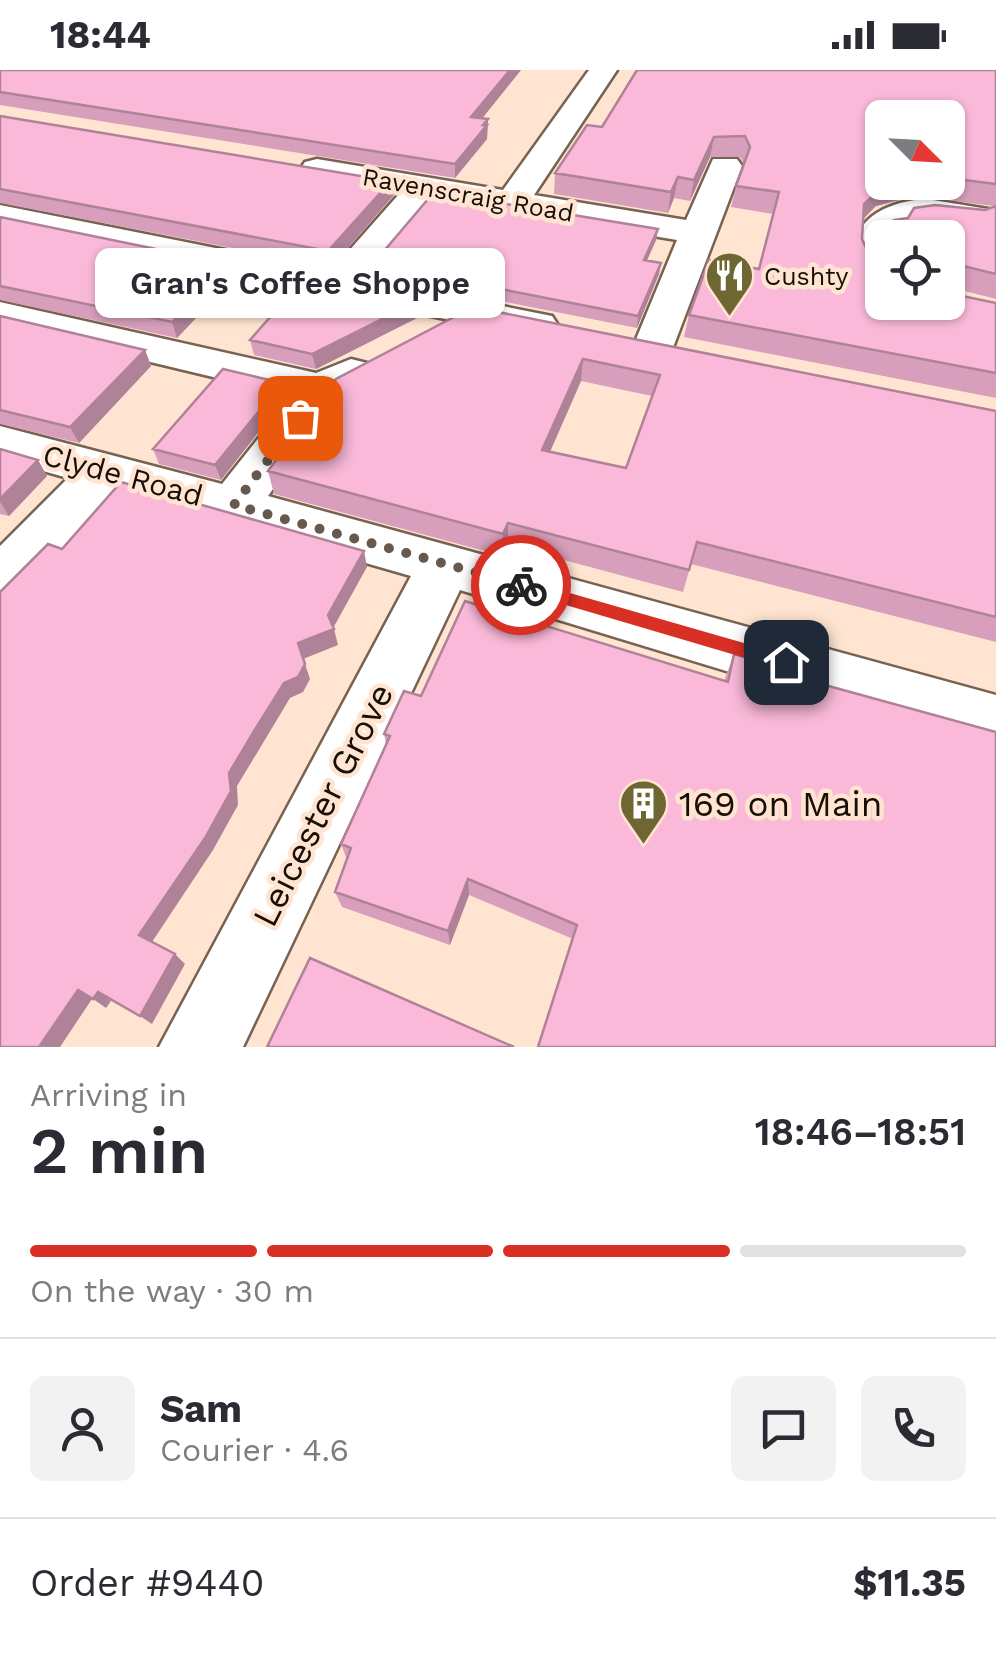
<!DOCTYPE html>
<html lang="en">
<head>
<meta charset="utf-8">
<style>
	:root { --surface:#fff; --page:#f2f2f3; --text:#2b2b33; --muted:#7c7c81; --line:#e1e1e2; --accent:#d93025 }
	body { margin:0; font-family:"Work Sans",sans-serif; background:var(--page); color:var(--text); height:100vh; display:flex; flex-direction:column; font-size:38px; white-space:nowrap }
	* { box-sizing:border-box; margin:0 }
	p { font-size:32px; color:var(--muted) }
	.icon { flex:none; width:55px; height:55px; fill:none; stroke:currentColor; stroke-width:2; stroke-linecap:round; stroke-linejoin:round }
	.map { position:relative; height:977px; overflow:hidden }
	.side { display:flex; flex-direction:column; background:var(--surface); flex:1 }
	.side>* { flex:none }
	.needle { width:65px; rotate:114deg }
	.fabs { position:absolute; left:865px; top:30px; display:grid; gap:20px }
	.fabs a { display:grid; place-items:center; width:100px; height:100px; border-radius:15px; background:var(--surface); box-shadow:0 2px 8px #0004; font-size:50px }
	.pin { position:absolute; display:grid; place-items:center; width:85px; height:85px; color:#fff; margin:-42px; border-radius:20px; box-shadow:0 5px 15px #0006 }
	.courier { position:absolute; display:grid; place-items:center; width:100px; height:100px; margin:-50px; border:8px solid #d93025; border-radius:50%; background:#fff; color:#222; box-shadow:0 2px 12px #0007 }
	.bubble { position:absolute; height:70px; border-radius:15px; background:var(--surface); box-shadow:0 2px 8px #0004; font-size:32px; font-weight:600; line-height:70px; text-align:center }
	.summary em { font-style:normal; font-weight:600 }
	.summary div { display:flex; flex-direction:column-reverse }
	.summary { display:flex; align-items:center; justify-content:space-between; height:170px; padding:0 30px }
	h1 { font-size:65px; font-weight:600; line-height:75px }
	.bar { display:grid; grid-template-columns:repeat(4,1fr); gap:15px 10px; align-content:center; height:120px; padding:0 30px }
	.bar i { height:12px; border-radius:8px; background:var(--line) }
	.bar .current { background:var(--accent) }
	.bar p { grid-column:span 4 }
	.line { display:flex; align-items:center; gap:25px; padding:0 30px; border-top:2px solid var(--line) }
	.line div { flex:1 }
	.round { display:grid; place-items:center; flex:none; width:105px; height:105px; border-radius:15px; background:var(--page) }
	.status { display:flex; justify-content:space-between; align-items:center; height:70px; padding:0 50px; background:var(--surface); direction:ltr }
	.status svg { height:28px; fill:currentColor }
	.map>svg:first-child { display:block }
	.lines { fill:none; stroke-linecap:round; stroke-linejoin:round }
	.minor-casing { stroke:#786251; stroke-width:5 }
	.minor { fill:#fff; fill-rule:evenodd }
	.wall { fill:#d79fbb; fill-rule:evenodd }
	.shaded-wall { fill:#af8298 }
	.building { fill:#fab9d9; stroke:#af8298; stroke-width:2.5; fill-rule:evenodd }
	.route { fill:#d93025 }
	.done { stroke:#68594e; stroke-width:10; stroke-dasharray:0 18 }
	.labels { text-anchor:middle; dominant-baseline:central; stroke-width:9; stroke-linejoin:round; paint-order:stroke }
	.far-street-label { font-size:25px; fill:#160e07; stroke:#ffe5d1 }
	.far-poi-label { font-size:25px; fill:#160e07; stroke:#ffe5d1; text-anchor:start }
	.street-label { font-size:30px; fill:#160e07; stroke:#ffe5d1 }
	.near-poi-label { font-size:35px; fill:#160e07; stroke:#ffe5d1; text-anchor:start }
	.near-street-label { font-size:35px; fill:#160e07; stroke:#ffe5d1 }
</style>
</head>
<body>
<div class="status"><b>18:44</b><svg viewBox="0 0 49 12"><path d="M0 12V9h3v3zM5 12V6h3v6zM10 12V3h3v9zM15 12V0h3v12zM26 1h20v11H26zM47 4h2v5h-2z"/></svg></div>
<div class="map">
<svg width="996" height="977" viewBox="0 0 996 977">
	<rect width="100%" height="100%" fill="#ffe5d1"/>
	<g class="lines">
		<defs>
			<path id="minor" d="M 589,0 L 617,0 L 534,125 L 686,150 L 713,89 L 737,89 L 742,96 L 669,288 L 654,292 L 639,288 L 632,279 L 677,170 L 433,129 L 367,209 L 552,246 L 558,255 L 552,264 L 537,268 L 0,157 L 0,135 L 331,201 L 400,123 L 305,106 L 300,99 L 305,92 L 317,89 L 503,120 Z
				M 927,129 L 994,140 L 996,152 C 970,169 933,143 903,156 L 896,168 L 882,168 L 882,217 L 868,213 C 832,161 878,131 927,129 Z
				M 0,232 L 316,303 L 351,289 L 367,293 L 373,303 L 367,313 L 338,329 L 268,426 L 996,625 L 996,683 L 460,520 L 243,977 L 159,977 L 411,506 L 115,421 L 20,527 L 0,533 L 0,476 L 68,408 L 0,389 L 0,356 L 222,414 L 292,326 L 0,256 Z"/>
		</defs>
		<use href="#minor" class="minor-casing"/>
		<use href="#minor" class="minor"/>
	</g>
	<path class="wall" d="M 0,0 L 521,0 L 482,48 L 488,49 L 487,69 L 455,108 L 0,35 Z
		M 996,0 L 996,229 L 949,217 L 948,221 L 948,168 L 887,168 L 894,150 L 985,140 L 994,136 L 914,126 L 876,136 L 863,149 L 862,169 L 882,232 L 996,233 L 996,328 L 684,267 L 689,245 L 759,199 L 773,144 L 731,137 L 736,116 L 744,94 L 740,87 L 710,87 L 690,131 L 674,128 L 668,143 L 554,124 L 555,103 L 602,57 ZM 948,48 L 948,112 L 882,112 Z
		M 0,46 L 391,111 L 393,126 L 331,197 L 0,133 Z
		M 0,147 L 233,209 L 177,268 L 0,230 Z
		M 658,159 L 656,170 L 647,191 L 661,193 L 659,204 L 637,258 L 375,206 L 373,194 Z
		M 253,199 L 417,248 L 316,299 L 254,285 L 250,270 L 280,235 L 257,214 Z
		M 473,237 L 996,341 L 996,572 L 691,494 L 683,522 L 508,475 L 503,486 L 274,424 L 268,401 ZM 581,311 L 652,326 L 626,398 L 550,382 Z
		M 0,246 L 145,280 L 151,296 L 79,373 L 0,354 Z
		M 285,328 L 221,410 L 159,394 L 153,379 Z
		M 0,379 L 38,390 L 47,406 L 9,446 L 0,444 Z
		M 734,584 L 814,608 L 573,869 L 469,825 L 450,875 L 342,837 L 335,822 L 347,790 L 341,774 L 386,674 L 384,664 L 421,626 L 724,611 Z"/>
	<path class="shaded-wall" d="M 510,0 L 521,0 L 472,61 L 471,47 Z
		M 488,49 L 487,69 L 455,108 L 455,94 Z
		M 714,67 L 710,87 L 690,131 L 694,110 Z
		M 678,107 L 674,128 L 668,143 L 671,122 Z
		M 391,111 L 393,126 L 331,197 L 328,181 Z
		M 894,112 L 920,112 L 914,126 L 876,136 L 856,156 L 864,134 L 884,115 Z
		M 658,159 L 656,170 L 642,201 L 644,190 Z
		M 661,193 L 659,204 L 637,258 L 638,246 Z
		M 229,194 L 233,209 L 177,268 L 172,252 Z
		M 416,232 L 417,248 L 316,299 L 312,284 Z
		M 145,280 L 151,296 L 79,373 L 70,357 Z
		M 583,289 L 581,311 L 541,402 L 542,380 Z
		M 282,313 L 285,328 L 221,410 L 215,395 Z
		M 38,390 L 47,406 L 9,446 L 0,432 L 0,429 Z
		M 508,453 L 508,475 L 503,486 L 503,464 Z
		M 364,481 L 367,497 L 332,560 L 334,559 L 338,575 L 303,589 L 298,573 L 328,545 Z
		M 305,594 L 310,609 L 303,622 L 290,628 L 263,673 L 237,716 L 238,735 L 213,780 L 150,875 L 139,865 L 229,703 L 284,613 Z
		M 468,809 L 469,825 L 450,875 L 448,861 Z
		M 175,884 L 185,894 L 152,954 L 140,946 Z
		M 78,920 L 92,929 L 60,977 L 39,977 Z
		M 98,922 L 111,931 L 106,938 L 93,929 Z"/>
	<path class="building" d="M 0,0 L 510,0 L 471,47 L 488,49 L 483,55 L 487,55 L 455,94 L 0,22 Z
		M 637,0 L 996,0 L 996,114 L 948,108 L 948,48 L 882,48 L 882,112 L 894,112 L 884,115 L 864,134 L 862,169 L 873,193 L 882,196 L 882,232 L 948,232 L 948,223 L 996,233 L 996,303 L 689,245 L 709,190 L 759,199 L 779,122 L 736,116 L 750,77 L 745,66 L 714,67 L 694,110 L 678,107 L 671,122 L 555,103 L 587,55 L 602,57 Z
		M 0,46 L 391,111 L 328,181 L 0,119 Z
		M 434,122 L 658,159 L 644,190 L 661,193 L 638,246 L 373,194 Z
		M 935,135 L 985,140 L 996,136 L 996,204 L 959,195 L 955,206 L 948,206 L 948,168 L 894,168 L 894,150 L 908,148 L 914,138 Z
		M 0,147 L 229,194 L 172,252 L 0,216 Z
		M 253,199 L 416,232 L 312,284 L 250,270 L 286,229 Z
		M 473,237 L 996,341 L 996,547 L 697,472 L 689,500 L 508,453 L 503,464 L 268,401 L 336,309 ZM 583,289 L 660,305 L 626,398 L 542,380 Z
		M 0,246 L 145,280 L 70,357 L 0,340 Z
		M 223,299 L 282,313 L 215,395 L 153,379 Z
		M 0,379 L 38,390 L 0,429 Z
		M 121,412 L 364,481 L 328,545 L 334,559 L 298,573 L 305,594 L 298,607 L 284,613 L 256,658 L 229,703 L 231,721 L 205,768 L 139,865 L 175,884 L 140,946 L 98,922 L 93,929 L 78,920 L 39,977 L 0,977 L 0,522 L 48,474 L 62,479 Z
		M 465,531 L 728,612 L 734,584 L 814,608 L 814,612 L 996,662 L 996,977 L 538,977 L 577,855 L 468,809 L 448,861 L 335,822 L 351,778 L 341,774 L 390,666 L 384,664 L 404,621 L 421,626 Z
		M 310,888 L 514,977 L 267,977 Z"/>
	<path class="route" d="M 521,509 L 786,585 L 795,592 L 786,600 L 515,520 L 515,511 Z"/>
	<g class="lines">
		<path class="done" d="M 300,348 L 234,435 L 521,515"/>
	</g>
	<defs>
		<symbol id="restaurant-pin" viewBox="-11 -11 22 30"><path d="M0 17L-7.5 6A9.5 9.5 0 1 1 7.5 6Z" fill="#6f6733" stroke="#ffe5d1"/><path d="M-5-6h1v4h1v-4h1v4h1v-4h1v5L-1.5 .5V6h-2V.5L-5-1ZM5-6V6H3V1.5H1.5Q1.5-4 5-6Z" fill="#fff"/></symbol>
		<symbol id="building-pin" viewBox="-11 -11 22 30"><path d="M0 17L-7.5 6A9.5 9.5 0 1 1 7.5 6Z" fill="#6f6733" stroke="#ffe5d1"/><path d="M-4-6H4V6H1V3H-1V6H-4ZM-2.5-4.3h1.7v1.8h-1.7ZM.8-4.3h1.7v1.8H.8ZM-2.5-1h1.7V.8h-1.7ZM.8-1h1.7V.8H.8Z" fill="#fff"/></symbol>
	</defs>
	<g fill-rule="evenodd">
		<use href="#restaurant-pin" x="702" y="178" width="55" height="75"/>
		<use href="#building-pin" x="616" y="706" width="55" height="75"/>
	</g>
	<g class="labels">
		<g class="far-street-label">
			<text transform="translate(468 125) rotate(10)">Ravenscraig Road</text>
		</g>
		<g class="far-poi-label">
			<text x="764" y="206">Cushty</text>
		</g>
		<g class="street-label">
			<text transform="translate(123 405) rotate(15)">Clyde Road</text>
		</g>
		<g class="near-poi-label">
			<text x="679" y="734">169 on Main</text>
		</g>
		<g class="near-street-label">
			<text transform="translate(323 735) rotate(-63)">Leicester Grove</text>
		</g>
	</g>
</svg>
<div class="fabs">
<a><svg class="needle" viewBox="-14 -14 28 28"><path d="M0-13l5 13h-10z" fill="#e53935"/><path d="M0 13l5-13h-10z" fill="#7c7c81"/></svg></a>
<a><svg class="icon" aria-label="locate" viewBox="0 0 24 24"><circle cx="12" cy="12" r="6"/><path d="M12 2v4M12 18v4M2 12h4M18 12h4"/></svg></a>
</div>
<div class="pin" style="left:300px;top:348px;background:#ea580c"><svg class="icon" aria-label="bag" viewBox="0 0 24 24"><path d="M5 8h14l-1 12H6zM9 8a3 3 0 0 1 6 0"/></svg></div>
<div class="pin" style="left:786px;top:592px;background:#1f2937"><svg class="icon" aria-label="home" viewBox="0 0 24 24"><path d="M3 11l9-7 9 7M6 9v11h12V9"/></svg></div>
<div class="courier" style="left:521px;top:515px"><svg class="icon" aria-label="bike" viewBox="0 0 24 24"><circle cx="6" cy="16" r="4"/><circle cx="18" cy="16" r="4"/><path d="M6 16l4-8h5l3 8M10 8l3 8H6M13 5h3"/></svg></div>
<div class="bubble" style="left:95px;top:178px;width:410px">Gran's Coffee Shoppe</div>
</div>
<section class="side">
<div class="summary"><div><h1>2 min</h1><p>Arriving in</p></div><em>18:46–18:51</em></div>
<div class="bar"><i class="current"></i><i class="current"></i><i class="current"></i><i></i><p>On the way · 30 m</p></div>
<div class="line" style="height:180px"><a class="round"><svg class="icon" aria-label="person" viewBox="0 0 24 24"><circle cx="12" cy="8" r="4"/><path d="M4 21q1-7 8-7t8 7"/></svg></a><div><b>Sam</b><p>Courier · 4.6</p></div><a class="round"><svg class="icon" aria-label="chat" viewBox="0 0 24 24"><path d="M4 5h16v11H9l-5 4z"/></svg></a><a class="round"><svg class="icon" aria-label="phone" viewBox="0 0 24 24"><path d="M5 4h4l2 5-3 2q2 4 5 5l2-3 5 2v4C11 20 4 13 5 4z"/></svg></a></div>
<div class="line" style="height:130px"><div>Order #9440</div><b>$11.35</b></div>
</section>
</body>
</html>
